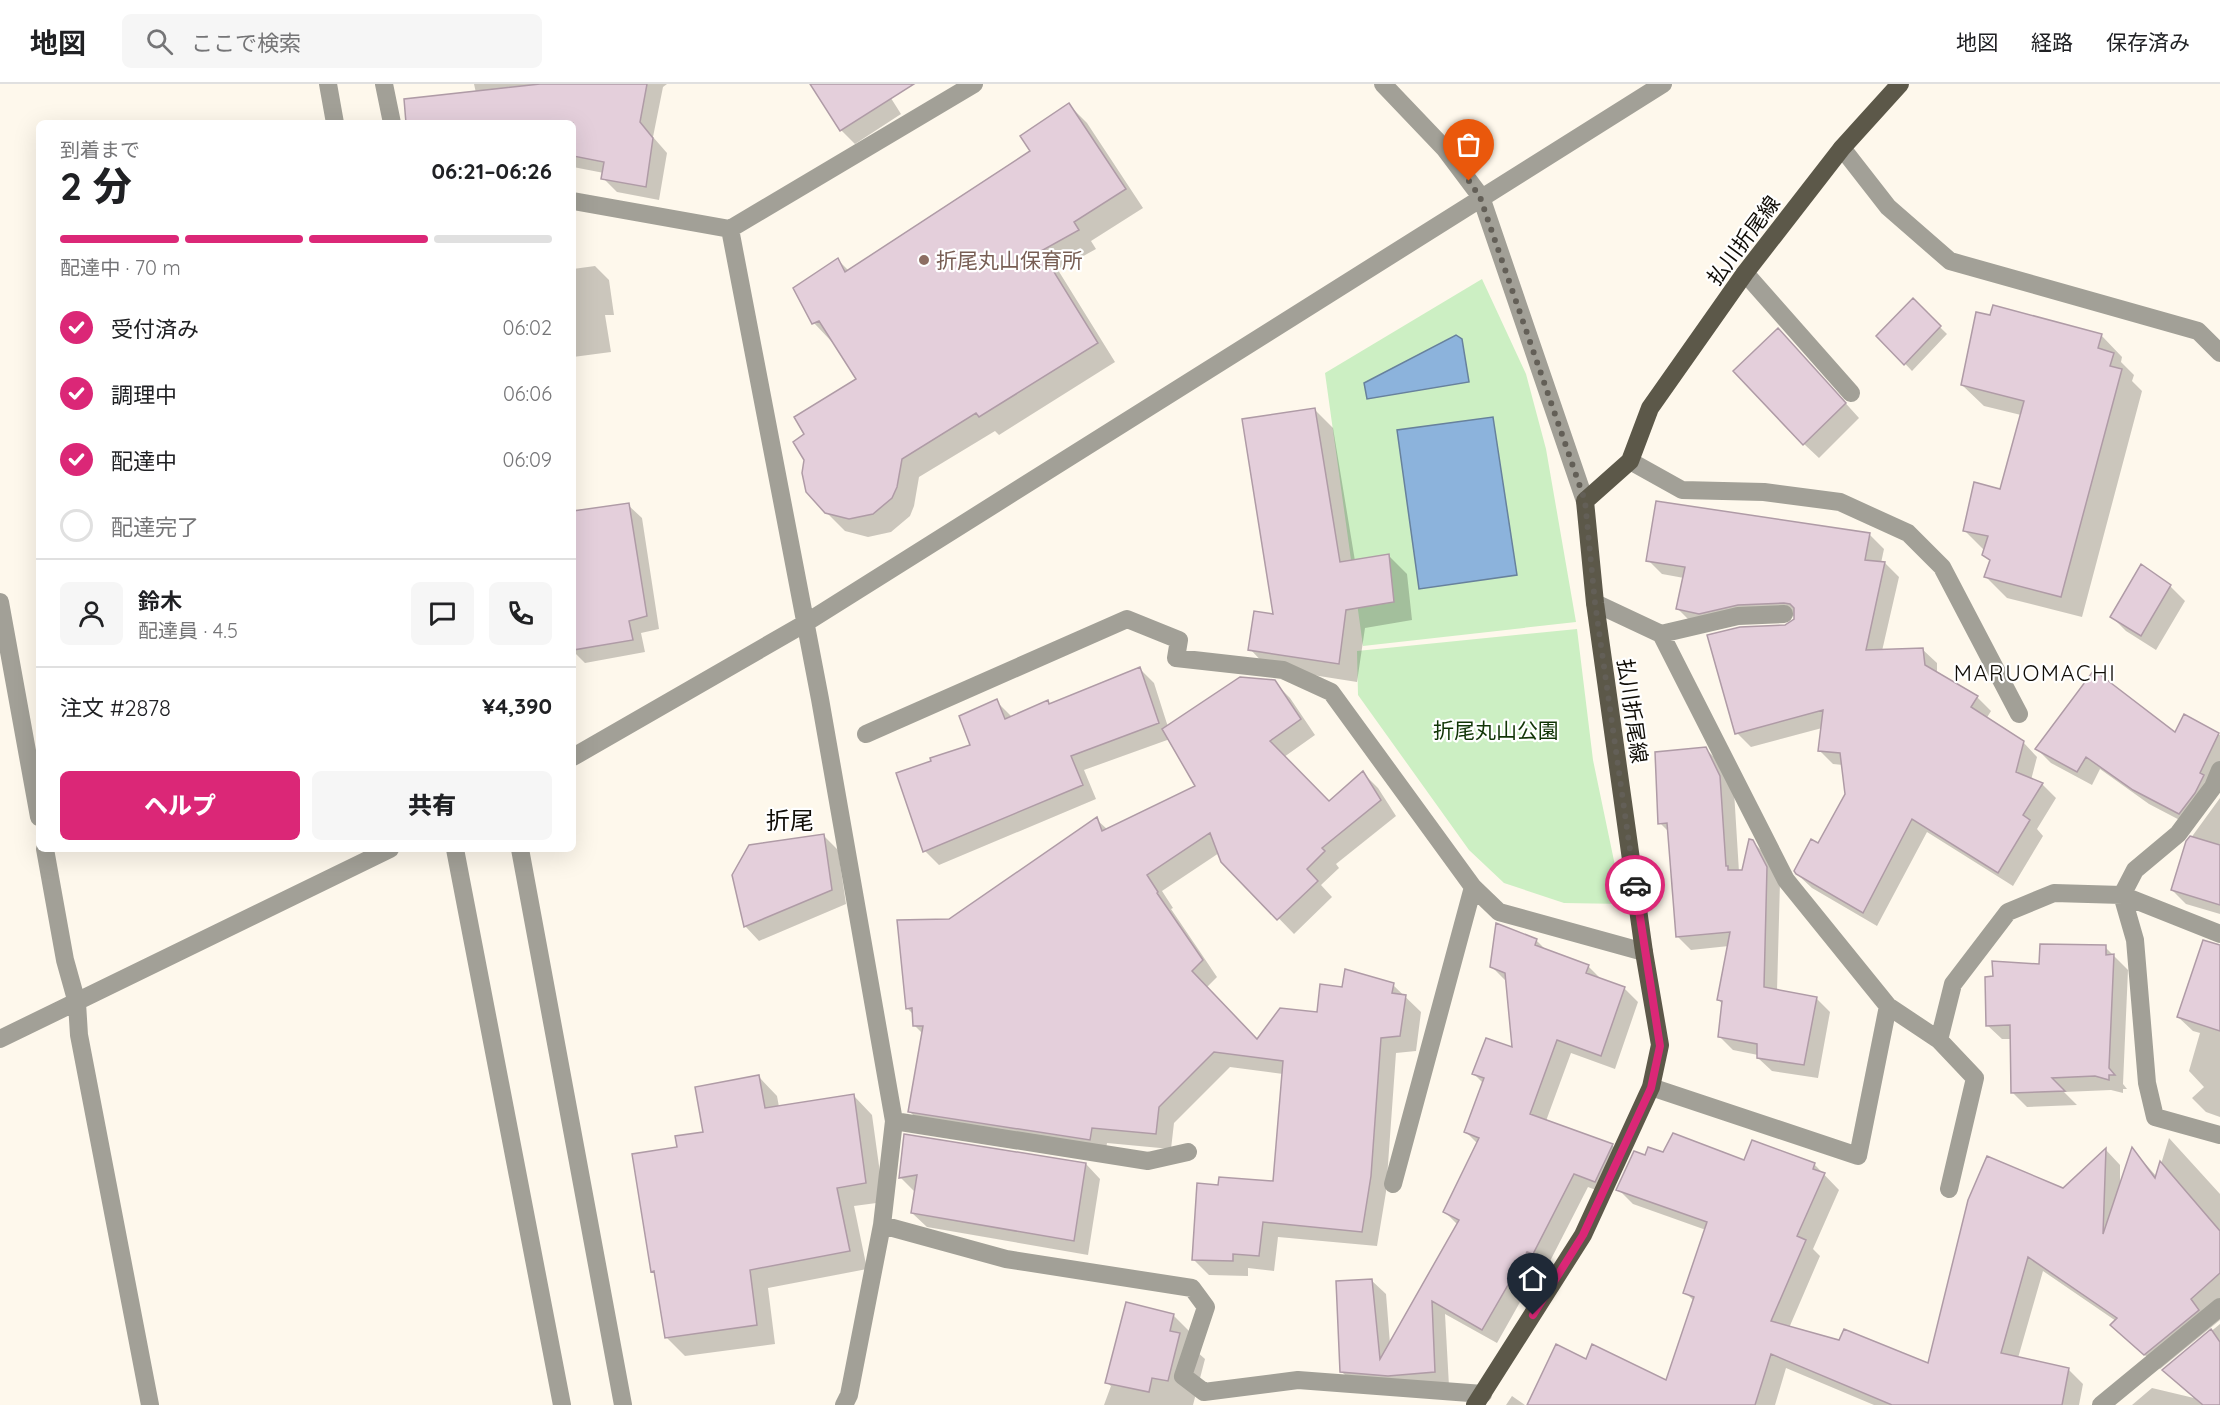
<!DOCTYPE html>
<html lang="ja">
<head>
<meta charset="utf-8">
<style>
	:root { --surface:#fff; --page:#f6f6f6; --text:#202124; --muted:#757577; --line:#e0e0e0; --accent:#db2777 }
	body { margin:0; font-family:Quicksand,"Noto Sans JP",sans-serif; background:var(--page); color:var(--text); height:100vh; display:flex; flex-direction:column; font-size:22px; white-space:nowrap }
	* { box-sizing:border-box; margin:0 }
	p { font-size:20px; color:var(--muted) }
	.icon { flex:none; width:33px; height:33px; fill:none; stroke:currentColor; stroke-width:2; stroke-linecap:round; stroke-linejoin:round }
	.map { position:relative; flex:1; overflow:hidden }
	.side { position:absolute; left:36px; top:36px; width:540px; height:732px; display:flex; flex-direction:column; background:var(--surface); border-radius:9px; box-shadow:0 6px 24px #0002 }
	.side>* { flex:none }
	.pin { position:absolute; display:grid; place-items:center; width:51px; height:51px; color:#fff; margin:-62px -26px; border-radius:50% 50% 50% 0; rotate:-45deg; box-shadow:0 0 6px #0007 }
	.pin .icon { rotate:45deg }
	.courier { position:absolute; display:grid; place-items:center; width:60px; height:60px; margin:-30px; border:4px solid #db2777; border-radius:50%; background:#fff; color:#222; box-shadow:0 2px 8px #0007 }
	.headline em { font-style:normal; font-weight:800 }
	.headline div { display:flex; flex-direction:column-reverse }
	.headline { display:flex; align-items:center; justify-content:space-between; height:102px; padding:0 24px }
	h1 { font-size:39px; font-weight:800; line-height:45px }
	.bar { display:grid; grid-template-columns:repeat(4,1fr); gap:9px 6px; align-content:center; height:72px; padding:0 24px }
	.bar i { height:8px; border-radius:4px; background:var(--line) }
	.bar .active { background:var(--accent) }
	.bar p { grid-column:span 4 }
	.line { display:flex; align-items:center; gap:15px; padding:0 24px; border-top:2px solid var(--line) }
	.line div { flex:1 }
	.round { display:grid; place-items:center; flex:none; width:63px; height:63px; border-radius:9px; background:var(--page) }
	ol { padding:0 24px; list-style:none }
	li { display:flex; align-items:center; gap:18px; height:66px }
	li p { margin-inline-start:auto }
	li .icon { padding:6px; border-radius:50%; background:var(--accent); color:#fff; stroke-width:4 }
	li:last-child { color:var(--muted) }
	li i { width:33px; height:33px; border:3px solid var(--line); border-radius:50% }
	.button { display:flex; gap:12px; margin-top:auto; padding:12px 24px }
	.button a { flex:1; height:69px; border-radius:9px; background:var(--accent); color:#fff; font-size:24px; font-weight:800; line-height:69px; text-align:center }
	.button a+a { background:var(--page); color:var(--text) }
	header { display:flex; align-items:center; gap:36px; box-sizing:border-box; height:84px; padding:0 30px; background:var(--surface); border-bottom:2px solid var(--line) }
	header strong { font-size:28px }
	nav { display:flex; gap:33px; margin-inline-start:auto; font-size:21px }
	.search { width:420px; height:54px; background:var(--page); display:flex; align-items:center; gap:15px; box-sizing:border-box; padding:0 21px; border-radius:9px; color:var(--muted); font-size:22px }
	.map>svg:first-child { display:block }
	.green { fill:#ccefc3 }
	.water { fill:#8cb3dc; stroke:#67819c; stroke-width:1.5 }
	.shadow { fill:#0003 }
	.building { fill:#e4cfdb; stroke:#af9ba6; stroke-width:1.5 }
	.lines { fill:none; stroke-linecap:round; stroke-linejoin:round }
	.minor { stroke:#a2a097; stroke-width:18 }
	.major { stroke:#5c5849; stroke-width:18 }
	.done { stroke:#635f57; stroke-width:6; stroke-dasharray:0 10.8 }
	.route { stroke:#db2777; stroke-width:8 }
	.education-dot { fill:#8d6e63; stroke:#fff; stroke-width:2 }
	.labels { text-anchor:middle; dominant-baseline:central; stroke-width:4.5; stroke-linejoin:round; paint-order:stroke }
	.street-label { font-size:21px; fill:#100d07; stroke:#fff }
	.education-label { font-size:21px; fill:#785e54; stroke:#fff; text-anchor:start }
	.park-label { font-size:21px; fill:#103305; stroke:#fff }
	.neighbourhood-label { font-size:22px; letter-spacing:1.5px; fill:#100d07; stroke:#fff }
	.quarter-label { font-size:24px; fill:#100d07; stroke:#fff }
</style>
</head>
<body>
<header>
<strong>地図</strong>
<div class="search"><svg class="icon" aria-label="search" viewBox="0 0 24 24"><circle cx="10" cy="10" r="6"/><path d="M15 15l6 6"/></svg>ここで検索</div>
<nav><a>地図</a><a>経路</a><a>保存済み</a></nav>
</header>
<div class="map">
<svg width="2220" height="1321" viewBox="0 0 2220 1321">
	<rect width="100%" height="100%" fill="#fef8ec"/>
	<path class="green" d="M 1482,195 L 1526,290 L 1546,365 L 1576,538 L 1363,562 L 1325,289 Z
		M 1577,545 L 1593,676 L 1623,820 L 1564,819 L 1504,799 L 1469,766 L 1358,611 L 1357,567 Z"/>
	<path class="water" d="M 1456,251 L 1462,255 L 1469,298 L 1367,315 L 1364,299 Z
		M 1493,333 L 1517,491 L 1419,505 L 1397,346 Z"/>
	<path class="shadow" d="M 474,0 L 667,0 L 663,3 L 653,53 L 667,69 L 659,116 L 617,108 L 603,94 L 604,89 L 573,83 L 573,39 L 446,39 L 476,9 Z
		M 812,0 L 882,0 L 901,30 L 855,60 L 841,46 Z
		M 1069,21 L 1087,39 L 1143,124 L 1091,157 L 1096,165 L 1058,186 L 1115,278 L 999,351 L 995,347 L 919,393 L 914,422 L 910,432 L 891,448 L 868,453 L 845,447 L 826,428 L 806,350 L 858,296 L 833,257 L 832,258 L 814,239 L 795,205 L 838,176 L 849,187 L 1032,68 Z
		M 595,182 L 609,196 L 614,231 L 605,231 L 611,268 L 573,273 L 573,185 Z
		M 1913,217 L 1947,250 L 1912,287 L 1879,252 Z
		M 2101,251 L 2122,273 L 2121,278 L 2134,291 L 2132,297 L 2142,307 L 2082,533 L 2007,514 L 1986,493 L 1991,478 L 1984,471 L 1985,467 L 1964,446 L 2001,407 L 2021,331 L 1984,322 L 1962,301 Z
		M 1792,260 L 1859,334 L 1819,374 L 1804,360 Z
		M 1314,325 L 1333,344 L 1355,477 L 1389,472 L 1407,490 L 1412,536 L 1365,544 L 1357,598 L 1268,584 L 1250,565 L 1275,532 Z
		M 1658,419 L 1870,451 L 1884,465 L 1881,479 L 1885,479 L 1899,493 L 1882,567 L 1922,565 L 1937,579 L 1937,590 L 1977,613 L 1991,627 L 1986,635 L 2023,658 L 2037,673 L 2031,696 L 2042,700 L 2056,714 L 2037,745 L 2043,752 L 2013,802 L 1927,748 L 1877,842 L 1812,804 L 1797,790 L 1818,762 L 1846,711 L 1843,681 L 1833,680 L 1819,666 L 1822,644 L 1751,663 L 1737,649 L 1786,543 L 1796,535 L 1796,532 L 1692,539 L 1678,525 L 1684,494 L 1662,490 L 1648,476 Z
		M 628,421 L 642,434 L 659,545 L 641,549 L 645,568 L 585,579 L 573,567 L 573,429 Z
		M 2141,482 L 2170,502 L 2185,517 L 2156,566 L 2126,547 L 2112,533 Z
		M 1140,585 L 1154,599 L 1168,643 L 1274,598 L 1290,614 L 1315,651 L 1284,673 L 1329,718 L 1363,689 L 1378,704 L 1396,732 L 1336,780 L 1339,784 L 1321,801 L 1332,813 L 1294,850 L 1223,777 L 1219,769 L 1162,807 L 1173,824 L 1171,825 L 1217,893 L 1207,903 L 1258,956 L 1318,930 L 1343,905 L 1393,901 L 1421,928 L 1416,967 L 1396,969 L 1386,1108 L 1377,1162 L 1278,1153 L 1274,1187 L 1248,1184 L 1248,1192 L 1209,1191 L 1194,1176 L 1219,1102 L 1274,1099 L 1283,990 L 1230,983 L 1174,1039 L 1171,1065 L 1107,1059 L 1105,1071 L 925,1043 L 909,1027 L 923,950 L 915,942 L 914,931 L 907,924 L 949,837 L 1096,735 L 1108,746 L 1197,703 L 1170,655 L 1084,686 L 1096,715 L 939,781 L 925,767 L 972,662 L 996,617 L 1012,633 L 1047,618 L 1051,621 Z
		M 2185,632 L 2220,651 L 2220,705 L 2193,743 L 2149,720 L 2100,685 L 2092,701 L 2051,679 L 2037,665 L 2176,650 Z
		M 1705,664 L 1719,678 L 1734,707 L 1739,788 L 1744,788 L 1752,757 L 1767,772 L 1780,798 L 1777,907 L 1816,914 L 1830,928 L 1818,994 L 1772,987 L 1758,974 L 1758,971 L 1733,966 L 1719,952 L 1723,921 L 1718,915 L 1729,862 L 1691,866 L 1677,852 L 1669,748 L 1660,739 Z
		M 2220,714 L 2220,830 L 2186,820 L 2172,806 L 2188,758 Z
		M 824,752 L 838,766 L 846,820 L 759,857 L 745,842 Z
		M 1536,856 L 1548,868 L 1588,882 L 1603,897 L 1624,904 L 1638,918 L 1615,985 L 1571,969 L 1546,1037 L 1612,1061 L 1626,1075 L 1609,1111 L 1588,1103 L 1547,1183 L 1541,1181 L 1497,1259 L 1445,1230 L 1449,1302 L 1355,1301 L 1341,1287 L 1371,1196 L 1386,1210 L 1390,1260 L 1458,1141 L 1445,1128 L 1478,1060 L 1466,1048 L 1484,1000 L 1474,990 L 1514,965 L 1506,897 L 1492,883 Z
		M 2105,863 L 2128,886 L 2123,1000 L 2127,1005 L 2123,1005 L 2123,1009 L 2111,1006 L 2064,1008 L 2077,1021 L 2027,1023 L 2013,1009 L 2012,955 L 2002,955 L 1987,941 L 2041,881 Z
		M 2220,886 L 2220,1033 L 2206,1028 L 2192,1014 L 2204,1003 L 2189,987 L 2200,949 L 2193,947 L 2178,933 Z
		M 759,993 L 777,1012 L 779,1023 L 854,1012 L 872,1031 L 884,1118 L 854,1122 L 867,1185 L 768,1204 L 775,1260 L 685,1272 L 666,1253 L 656,1191 L 652,1187 L 679,1065 L 704,1050 Z
		M 905,1052 L 1086,1080 L 1100,1095 L 1088,1171 L 927,1143 L 912,1129 L 915,1108 L 900,1093 Z
		M 2169,1054 L 2220,1110 L 2220,1236 L 2160,1285 L 2112,1241 L 2116,1237 L 2043,1187 L 2018,1274 L 2068,1285 L 2083,1300 L 2079,1321 L 1874,1321 L 1786,1284 L 1775,1321 L 1529,1321 L 1587,1277 L 1666,1299 L 1694,1217 L 1685,1208 L 1706,1146 L 1633,1120 L 1618,1105 L 1646,1073 L 1664,1070 L 1745,1078 L 1814,1080 L 1839,1106 L 1813,1165 L 1820,1172 L 1789,1244 L 1929,1281 L 2063,1106 L 2106,1066 L 2120,1081 L 2120,1102 L 2133,1066 L 2157,1093 Z
		M 1173,1231 L 1199,1257 L 1196,1267 L 1205,1275 L 1193,1321 L 1104,1321 L 1111,1302 L 1107,1299 Z
		M 2220,1240 L 2220,1321 L 2132,1321 L 2152,1304 L 2194,1314 L 2164,1286 Z
		M 1512,1312 L 1525,1321 L 1506,1321 Z"/>
	<path class="building" d="M 540,0 L 647,0 L 640,38 L 653,54 L 646,103 L 601,95 L 604,78 L 573,72 L 573,39 L 406,39 L 404,15 Z
		M 810,0 L 914,0 L 840,47 Z
		M 1069,19 L 1126,105 L 1074,138 L 1079,146 L 1041,167 L 1098,259 L 979,333 L 976,329 L 902,375 L 897,403 L 892,414 L 873,430 L 849,435 L 825,429 L 806,408 L 802,389 L 804,376 L 793,358 L 804,350 L 794,333 L 856,295 L 819,237 L 812,240 L 793,204 L 838,174 L 845,188 L 1030,67 L 1020,52 Z
		M 1913,214 L 1941,242 L 1904,281 L 1876,252 Z
		M 1993,221 L 2102,250 L 2098,264 L 2114,269 L 2110,282 L 2122,285 L 2061,513 L 1984,493 L 1990,476 L 1982,471 L 1988,452 L 1963,447 L 1974,398 L 2000,405 L 2024,317 L 1961,301 L 1976,228 L 1990,231 Z
		M 1778,244 L 1846,319 L 1803,361 L 1733,287 Z
		M 1315,324 L 1340,478 L 1389,470 L 1394,518 L 1346,526 L 1339,580 L 1248,566 L 1254,527 L 1273,530 L 1242,335 Z
		M 1656,417 L 1870,449 L 1865,476 L 1885,478 L 1866,566 L 1923,564 L 1925,581 L 1978,612 L 1971,623 L 2024,657 L 2016,688 L 2043,699 L 2023,731 L 2030,736 L 1998,789 L 1912,735 L 1863,829 L 1796,790 L 1794,787 L 1811,755 L 1818,759 L 1845,710 L 1840,669 L 1818,667 L 1823,626 L 1735,650 L 1707,551 L 1740,543 L 1785,541 L 1794,535 L 1794,524 L 1790,520 L 1784,519 L 1738,521 L 1699,530 L 1676,525 L 1685,483 L 1646,477 Z
		M 629,419 L 647,532 L 629,537 L 633,556 L 573,566 L 573,427 Z
		M 2141,480 L 2171,501 L 2141,552 L 2110,533 Z
		M 1140,583 L 1159,639 L 1071,672 L 1083,701 L 923,768 L 896,689 L 931,677 L 930,674 L 970,661 L 959,632 L 997,615 L 1005,635 L 1048,616 L 1049,620 Z
		M 2094,586 L 2175,648 L 2184,630 L 2219,649 L 2200,689 L 2204,691 L 2195,709 L 2179,730 L 2133,706 L 2086,673 L 2077,688 L 2035,665 Z
		M 1240,593 L 1275,596 L 1301,635 L 1270,657 L 1329,717 L 1363,687 L 1381,716 L 1322,764 L 1325,767 L 1307,785 L 1318,797 L 1277,836 L 1221,778 L 1210,749 L 1147,791 L 1158,808 L 1157,809 L 1203,876 L 1192,887 L 1257,955 L 1280,924 L 1317,928 L 1320,900 L 1342,903 L 1345,885 L 1394,899 L 1392,909 L 1406,911 L 1400,952 L 1381,954 L 1371,1092 L 1362,1148 L 1263,1138 L 1259,1172 L 1233,1170 L 1233,1177 L 1192,1176 L 1197,1099 L 1218,1101 L 1219,1093 L 1273,1097 L 1283,977 L 1214,968 L 1159,1023 L 1156,1050 L 1092,1044 L 1090,1056 L 908,1028 L 923,942 L 913,942 L 912,924 L 906,925 L 897,836 L 949,835 L 1097,733 L 1102,747 L 1195,702 L 1162,645 Z
		M 1706,663 L 1720,692 L 1726,782 L 1728,782 L 1728,786 L 1742,786 L 1749,755 L 1753,756 L 1767,783 L 1764,903 L 1817,913 L 1804,981 L 1757,974 L 1757,960 L 1718,953 L 1722,917 L 1717,916 L 1730,848 L 1676,853 L 1667,739 L 1658,740 L 1655,668 Z
		M 824,750 L 832,806 L 744,843 L 732,791 L 749,761 Z
		M 2190,752 L 2220,761 L 2220,821 L 2171,806 L 2186,757 Z
		M 1496,839 L 1537,855 L 1535,861 L 1589,881 L 1586,889 L 1625,903 L 1601,972 L 1557,956 L 1530,1030 L 1613,1060 L 1595,1098 L 1574,1090 L 1533,1170 L 1527,1168 L 1482,1246 L 1432,1217 L 1435,1288 L 1388,1292 L 1340,1288 L 1336,1197 L 1372,1195 L 1380,1275 L 1459,1136 L 1443,1128 L 1479,1054 L 1464,1048 L 1484,994 L 1472,990 L 1486,954 L 1512,963 L 1505,889 L 1490,883 Z
		M 2203,856 L 2220,861 L 2220,947 L 2177,933 Z
		M 2040,860 L 2106,861 L 2106,871 L 2114,870 L 2109,984 L 2115,991 L 2109,991 L 2109,996 L 2095,992 L 2052,994 L 2065,1007 L 2011,1009 L 2010,941 L 1986,942 L 1985,893 L 1993,892 L 1992,877 L 2039,880 Z
		M 759,991 L 765,1024 L 854,1010 L 866,1099 L 837,1104 L 850,1167 L 750,1186 L 757,1241 L 665,1254 L 654,1187 L 651,1188 L 632,1070 L 677,1063 L 675,1052 L 703,1048 L 695,1003 Z
		M 1673,1049 L 1744,1076 L 1752,1056 L 1815,1079 L 1813,1085 L 1825,1089 L 1797,1152 L 1806,1156 L 1771,1237 L 1839,1256 L 1844,1245 L 1928,1279 L 1968,1116 L 1987,1072 L 2063,1104 L 2106,1064 L 2103,1150 L 2132,1063 L 2155,1094 L 2160,1077 L 2220,1147 L 2220,1189 L 2191,1215 L 2199,1226 L 2144,1271 L 2110,1241 L 2117,1234 L 2028,1173 L 2001,1269 L 2069,1284 L 2062,1321 L 1892,1321 L 1771,1270 L 1755,1321 L 1527,1321 L 1556,1260 L 1586,1275 L 1592,1260 L 1666,1296 L 1694,1213 L 1683,1209 L 1707,1138 L 1616,1106 L 1634,1067 L 1645,1071 L 1648,1063 L 1663,1068 Z
		M 904,1050 L 1086,1079 L 1074,1157 L 911,1129 L 917,1091 L 899,1094 Z
		M 1126,1218 L 1174,1230 L 1170,1247 L 1180,1249 L 1168,1297 L 1152,1294 L 1149,1308 L 1105,1299 Z
		M 2211,1245 L 2220,1258 L 2220,1321 L 2203,1321 L 2162,1286 Z"/>
	<g class="lines">
		<path class="minor" d="M 328,0 L 335,39
			M 384,0 L 392,39
			M 1383,0 L 1445,65 L 1481,113 L 1585,417
			M 1842,64 L 1888,123 L 1950,177 L 2198,247 L 2220,269
			M 573,117 L 730,145 L 974,0
			M 730,145 L 820,615 L 894,1037 L 882,1141 L 849,1311 L 844,1321
			M 1745,189 L 1851,309
			M 1630,377 L 1682,406 L 1764,408 L 1840,418 L 1908,449 L 1942,483 L 2019,630
			M 0,518 L 39,733
			M 1595,519 L 1661,550 L 1786,796 L 1888,922 L 1939,956 L 1975,994 L 1949,1105
			M 1661,550 L 1738,532 L 1784,530
			M 866,650 L 1127,535 L 1179,556 L 1176,574 L 1283,586 L 1331,608 L 1473,803 L 1499,828 L 1644,868
			M 573,673 L 804,540 L 1663,0
			M 2220,686 L 2213,703 L 2178,750 L 2135,786 L 2122,811 L 2135,856 L 2147,999 L 2155,1033 L 2220,1051
			M 45,765 L 65,876 L 77,919 L 79,951 L 150,1321
			M 455,765 L 562,1321
			M 520,765 L 623,1321
			M 0,955 L 390,765
			M 1939,956 L 1953,900 L 2008,828 L 2054,809 L 2122,811 L 2220,850
			M 1651,1003 L 1858,1072 L 1888,922
			M 894,1037 L 1148,1077 L 1188,1068
			M 1393,1100 L 1473,803
			M 882,1141 L 1006,1175 L 1192,1204 L 1206,1223 L 1183,1292 L 1204,1308 L 1298,1296 L 1483,1310
			M 2101,1321 L 2220,1223"/>
		<path class="major" d="M 1475,1321 L 1583,1151 L 1651,1003 L 1660,961 L 1644,868 L 1595,519 L 1585,417 L 1630,377 L 1650,324 L 1745,189 L 1842,64 L 1900,0"/>
	</g>
	<g class="lines">
		<path class="done" d="M 1469,97 L 1480,113 L 1585,417 L 1595,519 L 1635,801"/>
		<path class="route" d="M 1533,1231 L 1583,1151 L 1651,1004 L 1660,962 L 1635,801"/>
	</g>
	<circle class="education-dot" cx="924" cy="176" r="6"/>
	<g class="labels">
		<g class="street-label">
			<text transform="translate(1743 156) rotate(-53)">払川折尾線</text>
			<text transform="translate(1633 627) rotate(82)">払川折尾線</text>
		</g>
		<g class="education-label">
			<text x="936" y="176">折尾丸山保育所</text>
		</g>
		<g class="park-label">
			<text x="1496" y="646">折尾丸山公園</text>
		</g>
		<g class="neighbourhood-label">
			<text x="2035" y="589">MARUOMACHI</text>
		</g>
		<g class="quarter-label">
			<text x="790" y="736">折尾</text>
		</g>
	</g>
</svg>
<div class="pin" style="left:1469px;top:97px;background:#ea580c"><svg class="icon" aria-label="bag" viewBox="0 0 24 24"><path d="M5 8h14l-1 12H6zM9 8a3 3 0 0 1 6 0"/></svg></div>
<div class="pin" style="left:1533px;top:1231px;background:#1f2937"><svg class="icon" aria-label="home" viewBox="0 0 24 24"><path d="M3 11l9-7 9 7M6 9v11h12V9"/></svg></div>
<div class="courier" style="left:1635px;top:801px"><svg class="icon" aria-label="car" viewBox="0 0 24 24"><path d="M5 17H2v-5l4-1 3-4h7l3 4 3 1v5h-3M9 17h6M6 11h13"/><circle cx="7" cy="17" r="2"/><circle cx="17" cy="17" r="2"/></svg></div>
<section class="side">
<div class="headline"><div><h1>2 分</h1><p>到着まで</p></div><em>06:21–06:26</em></div>
<div class="bar"><i class="active"></i><i class="active"></i><i class="active"></i><i></i><p>配達中 · 70 m</p></div>
<ol>
<li><svg class="icon" aria-label="check" viewBox="0 0 24 24"><path d="M5 12l5 5 9-10"/></svg>受付済み<p>06:02</p></li>
<li><svg class="icon" aria-label="check" viewBox="0 0 24 24"><path d="M5 12l5 5 9-10"/></svg>調理中<p>06:06</p></li>
<li><svg class="icon" aria-label="check" viewBox="0 0 24 24"><path d="M5 12l5 5 9-10"/></svg>配達中<p>06:09</p></li>
<li><i></i>配達完了</li>
</ol>
<div class="line" style="height:108px"><a class="round"><svg class="icon" aria-label="person" viewBox="0 0 24 24"><circle cx="12" cy="8" r="4"/><path d="M4 21q1-7 8-7t8 7"/></svg></a><div><b>鈴木</b><p>配達員 · 4.5</p></div><a class="round"><svg class="icon" aria-label="chat" viewBox="0 0 24 24"><path d="M4 5h16v11H9l-5 4z"/></svg></a><a class="round"><svg class="icon" aria-label="phone" viewBox="0 0 24 24"><path d="M5 4h4l2 5-3 2q2 4 5 5l2-3 5 2v4C11 20 4 13 5 4z"/></svg></a></div>
<div class="line" style="height:78px"><div>注文 #2878</div><b>¥4,390</b></div>
<div class="button"><a>ヘルプ</a><a>共有</a></div>
</section>
</div>
</body>
</html>
